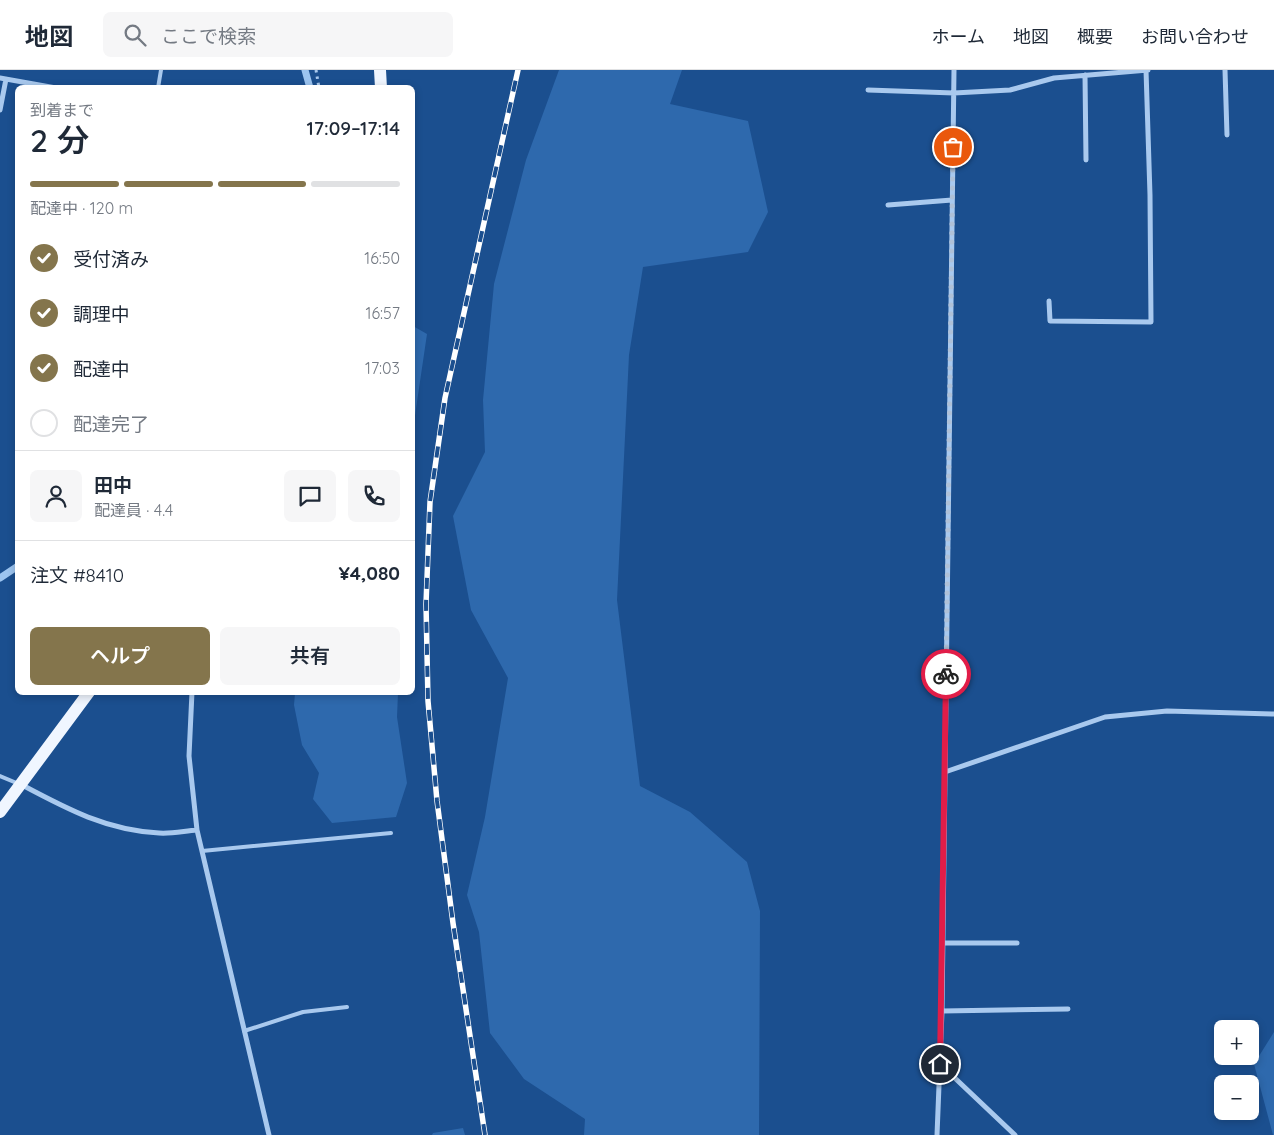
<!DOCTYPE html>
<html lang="ja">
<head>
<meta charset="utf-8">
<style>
	:root { --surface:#fff; --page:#f6f6f7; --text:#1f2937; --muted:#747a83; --line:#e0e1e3; --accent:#84754c }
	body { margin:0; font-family:Quicksand,"Noto Sans JP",sans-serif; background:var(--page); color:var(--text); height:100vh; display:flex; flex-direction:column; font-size:19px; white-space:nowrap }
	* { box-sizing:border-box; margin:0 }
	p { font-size:16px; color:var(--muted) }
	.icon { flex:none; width:28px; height:28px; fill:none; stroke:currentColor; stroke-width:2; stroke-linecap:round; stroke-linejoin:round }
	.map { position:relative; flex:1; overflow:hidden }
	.details { position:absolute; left:15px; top:15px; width:400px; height:610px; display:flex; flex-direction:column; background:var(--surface); border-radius:8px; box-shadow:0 2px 8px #0003 }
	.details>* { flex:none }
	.tools { position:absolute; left:1214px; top:950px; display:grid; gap:10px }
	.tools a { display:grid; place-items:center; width:45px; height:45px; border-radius:8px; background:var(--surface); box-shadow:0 2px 8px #0003; font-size:25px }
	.pin { position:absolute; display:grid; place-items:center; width:42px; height:42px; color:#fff; margin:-21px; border:2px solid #fff; border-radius:50%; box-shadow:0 1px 5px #0007 }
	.courier { position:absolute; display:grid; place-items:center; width:50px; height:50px; margin:-25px; border:4px solid #e11d48; border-radius:50%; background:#fff; color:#222; box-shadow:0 1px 6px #0007 }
	.head em { font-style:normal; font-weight:600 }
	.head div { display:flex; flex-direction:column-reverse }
	.head { display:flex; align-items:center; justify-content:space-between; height:85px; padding:0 15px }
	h1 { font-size:32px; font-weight:600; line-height:38px }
	.bar { display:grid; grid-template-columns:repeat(4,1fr); gap:8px 5px; align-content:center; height:60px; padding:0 15px }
	.bar i { height:6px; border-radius:4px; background:var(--line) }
	.bar .active { background:var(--accent) }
	.bar p { grid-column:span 4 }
	.line { display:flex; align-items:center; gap:12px; padding:0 15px; border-top:1px solid var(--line) }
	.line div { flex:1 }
	.round { display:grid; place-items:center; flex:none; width:52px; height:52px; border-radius:8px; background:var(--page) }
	ol { padding:0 15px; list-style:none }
	li { display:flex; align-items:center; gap:15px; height:55px }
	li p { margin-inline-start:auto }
	li .icon { padding:5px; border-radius:50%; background:var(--accent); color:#fff; stroke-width:4 }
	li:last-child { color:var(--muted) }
	li i { width:28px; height:28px; border:2px solid var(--line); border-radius:50% }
	.cta { display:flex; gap:10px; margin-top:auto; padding:10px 15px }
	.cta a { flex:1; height:58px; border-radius:8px; background:var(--accent); color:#fff; font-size:20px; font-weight:600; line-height:58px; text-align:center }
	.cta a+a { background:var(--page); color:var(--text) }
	header { display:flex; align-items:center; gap:30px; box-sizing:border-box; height:70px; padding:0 25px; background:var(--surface); border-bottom:1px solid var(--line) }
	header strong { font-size:24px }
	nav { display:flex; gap:28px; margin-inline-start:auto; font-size:18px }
	.search { width:350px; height:45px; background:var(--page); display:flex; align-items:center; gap:12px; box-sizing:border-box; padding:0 18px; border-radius:8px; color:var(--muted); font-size:19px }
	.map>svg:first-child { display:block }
	.green { fill:#2e69ad }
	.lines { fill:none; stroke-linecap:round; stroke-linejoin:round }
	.stream { stroke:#9cc4f0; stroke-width:7 }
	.path { stroke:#a9c9ee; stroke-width:3; stroke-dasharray:2.5 4; stroke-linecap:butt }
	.lane { stroke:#a9c9ee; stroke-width:4 }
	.street { stroke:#a9c9ee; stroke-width:5 }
	.primary { stroke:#f0f6ff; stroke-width:12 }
	.rail-casing { stroke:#fff; stroke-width:5.5 }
	.rail { stroke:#1b4f8f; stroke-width:4; stroke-dasharray:11; stroke-linecap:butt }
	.done { stroke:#afc1d8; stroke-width:5; stroke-dasharray:0 9 }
	.route { stroke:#e11d48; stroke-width:6 }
</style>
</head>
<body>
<header>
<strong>地図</strong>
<div class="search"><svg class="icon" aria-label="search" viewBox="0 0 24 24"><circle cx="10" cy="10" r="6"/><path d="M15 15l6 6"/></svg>ここで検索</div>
<nav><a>ホーム</a><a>地図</a><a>概要</a><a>お問い合わせ</a></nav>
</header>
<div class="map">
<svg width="1274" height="1065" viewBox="0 0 1274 1065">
	<rect width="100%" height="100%" fill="#1b4f8f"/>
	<path class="green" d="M 559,0 L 682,0 L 670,34 L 748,51 L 768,142 L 748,182 L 643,197 L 629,285 L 617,530 L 640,716 L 690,742 L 747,792 L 760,841 L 759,1065 L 584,1065 L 585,1049 L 524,1009 L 490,963 L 479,862 L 467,825 L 485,747 L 508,608 L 471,540 L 453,446 L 485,382 L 483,330 L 494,214 L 526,90 Z
		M 413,256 L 427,264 L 413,359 Z
		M 295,623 L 398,623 L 397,647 L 407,713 L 396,747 L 332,753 L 313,729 L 319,703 L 302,675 L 294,635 Z
		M 1274,962 L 1274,1065 L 1273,1065 L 1254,994 Z
		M 463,1058 L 465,1065 L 432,1065 L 433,1063 Z"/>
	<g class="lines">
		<path class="stream" d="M 305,0 L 310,18
			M 0,508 L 18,496"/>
		<path class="path" d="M 316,0 L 319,18"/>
		<path class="lane" d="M 158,18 L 161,0
			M 0,706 L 19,714
			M 202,781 L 391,763
			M 244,961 L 303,942 L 347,937"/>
		<path class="street" d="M 1225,0 L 1227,65
			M 1085,5 L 1086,90
			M 0,8 L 56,18
			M 868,20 L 954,23 L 1010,20 L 1054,8 L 1148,0
			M 0,40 L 6,9
			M 888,135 L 952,130
			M 1049,231 L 1050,251 L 1151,252 L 1150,125 L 1146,0
			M 192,622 L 189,686 L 197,760 L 269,1065
			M 945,702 L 1105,647 L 1167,641 L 1274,644
			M 22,715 C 67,739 106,760 159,763 C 171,764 184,761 197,760
			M 943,873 L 1017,873
			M 942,941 L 1068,939
			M 940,994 L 1015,1065
			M 937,1065 L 942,941 L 954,0"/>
		<path class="primary" d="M 380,0 L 381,18
			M 0,742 L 89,622"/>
		<defs>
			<path id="rail" d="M 485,1065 L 453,853 L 437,731 L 428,631 L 426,534 L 430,432 L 445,328 L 518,0"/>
		</defs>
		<use href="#rail" class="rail-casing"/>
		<use href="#rail" class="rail"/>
	</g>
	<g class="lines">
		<path class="done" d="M 946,604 L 953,77"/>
		<path class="route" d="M 940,994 L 946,604"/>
	</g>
</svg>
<div class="tools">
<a>+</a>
<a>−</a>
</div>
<div class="pin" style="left:953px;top:77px;background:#ea580c"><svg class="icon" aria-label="bag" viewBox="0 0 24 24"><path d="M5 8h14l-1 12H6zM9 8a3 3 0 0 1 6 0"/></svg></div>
<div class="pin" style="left:940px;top:994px;background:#1f2937"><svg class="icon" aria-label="home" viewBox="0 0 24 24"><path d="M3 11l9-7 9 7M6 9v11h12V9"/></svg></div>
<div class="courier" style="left:946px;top:604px"><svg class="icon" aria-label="bike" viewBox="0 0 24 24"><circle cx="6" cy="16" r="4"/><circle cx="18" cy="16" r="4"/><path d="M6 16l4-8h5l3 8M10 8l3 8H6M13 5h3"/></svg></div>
<section class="details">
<div class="head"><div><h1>2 分</h1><p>到着まで</p></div><em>17:09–17:14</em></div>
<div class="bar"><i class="active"></i><i class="active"></i><i class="active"></i><i></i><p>配達中 · 120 m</p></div>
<ol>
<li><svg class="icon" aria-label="check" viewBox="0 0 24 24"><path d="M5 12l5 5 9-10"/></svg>受付済み<p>16:50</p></li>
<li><svg class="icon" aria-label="check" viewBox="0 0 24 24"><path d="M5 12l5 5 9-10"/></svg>調理中<p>16:57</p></li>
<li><svg class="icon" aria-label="check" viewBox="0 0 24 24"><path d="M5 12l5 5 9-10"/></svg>配達中<p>17:03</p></li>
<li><i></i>配達完了</li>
</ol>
<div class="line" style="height:90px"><a class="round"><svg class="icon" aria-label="person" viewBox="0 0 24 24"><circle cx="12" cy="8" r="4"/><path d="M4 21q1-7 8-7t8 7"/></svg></a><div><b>田中</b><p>配達員 · 4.4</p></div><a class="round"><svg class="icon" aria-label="chat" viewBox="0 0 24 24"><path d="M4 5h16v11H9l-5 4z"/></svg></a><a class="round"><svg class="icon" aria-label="phone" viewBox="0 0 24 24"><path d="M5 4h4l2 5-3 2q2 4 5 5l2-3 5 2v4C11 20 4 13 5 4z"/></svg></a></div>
<div class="line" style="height:65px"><div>注文 #8410</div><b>¥4,080</b></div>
<div class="cta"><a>ヘルプ</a><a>共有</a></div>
</section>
</div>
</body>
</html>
